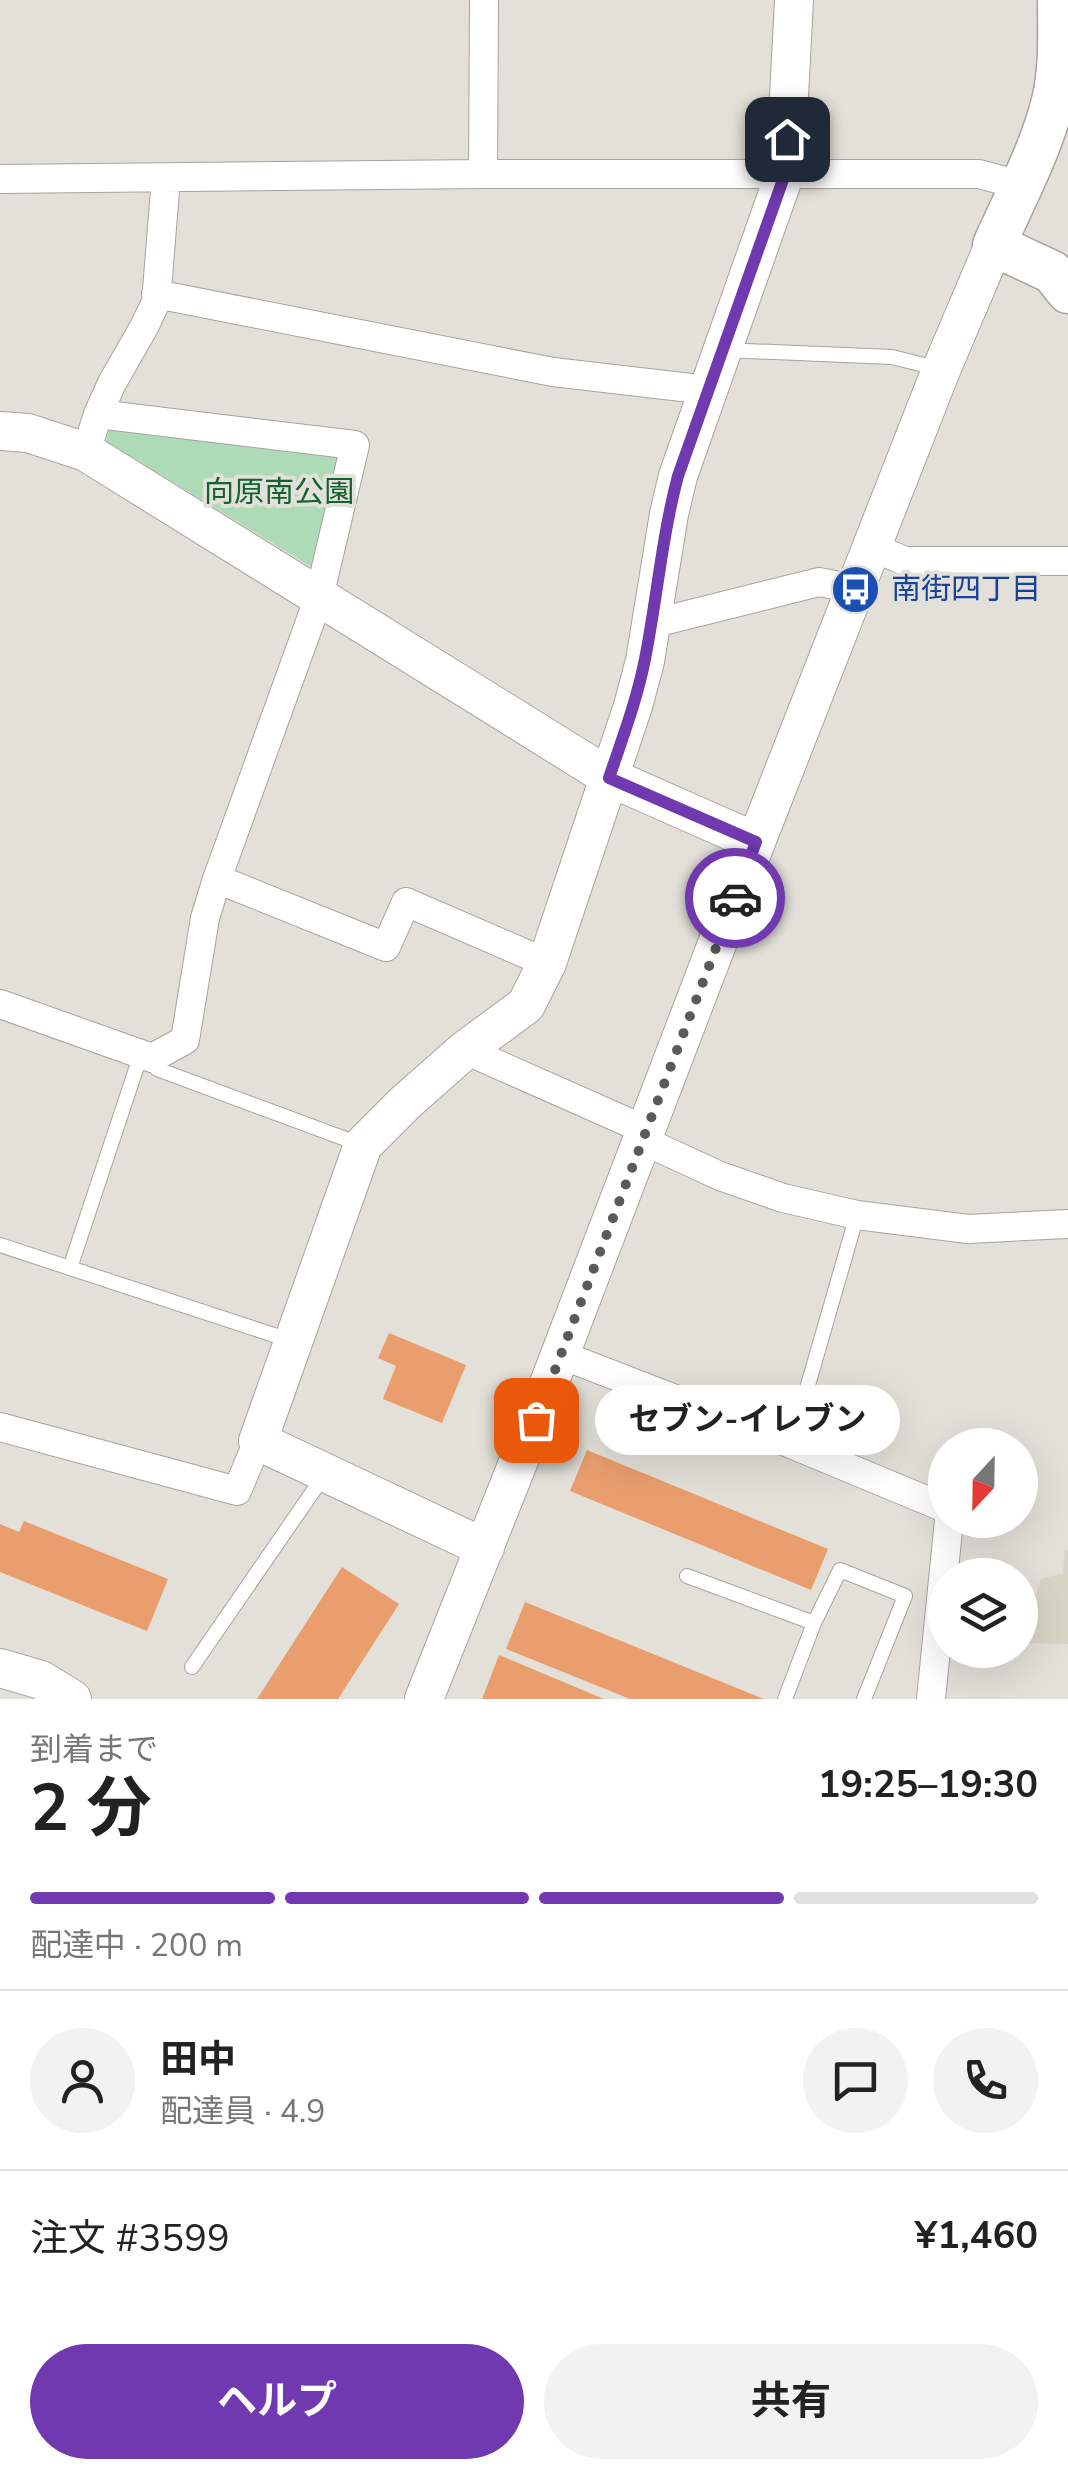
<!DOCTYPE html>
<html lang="ja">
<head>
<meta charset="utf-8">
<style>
	:root { --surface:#fff; --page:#f2f2f2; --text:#222; --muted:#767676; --line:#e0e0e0; --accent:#7039af }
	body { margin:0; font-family:"Nunito Sans","Noto Sans JP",sans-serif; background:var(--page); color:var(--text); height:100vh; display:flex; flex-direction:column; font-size:38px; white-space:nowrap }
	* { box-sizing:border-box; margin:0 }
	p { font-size:32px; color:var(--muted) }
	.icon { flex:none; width:55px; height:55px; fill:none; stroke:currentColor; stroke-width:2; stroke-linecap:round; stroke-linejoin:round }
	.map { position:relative; height:1699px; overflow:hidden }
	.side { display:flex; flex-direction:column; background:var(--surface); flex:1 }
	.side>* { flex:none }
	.needle { width:65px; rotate:202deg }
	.buttons { position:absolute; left:928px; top:1428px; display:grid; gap:20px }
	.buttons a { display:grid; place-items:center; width:110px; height:110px; border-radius:50%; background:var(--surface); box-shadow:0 10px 40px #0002; font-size:50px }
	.pin { position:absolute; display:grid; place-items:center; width:85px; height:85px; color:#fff; margin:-42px; border-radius:20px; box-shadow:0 5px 15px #0006 }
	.courier { position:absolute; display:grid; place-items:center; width:100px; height:100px; margin:-50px; border:8px solid #7039af; border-radius:50%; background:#fff; color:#222; box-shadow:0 2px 12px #0007 }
	.bubble { position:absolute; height:70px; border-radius:35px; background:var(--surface); box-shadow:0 10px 40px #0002; font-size:32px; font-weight:700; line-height:70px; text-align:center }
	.head em { font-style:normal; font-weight:700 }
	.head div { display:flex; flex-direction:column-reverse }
	.head { display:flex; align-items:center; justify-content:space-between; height:170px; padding:0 30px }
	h1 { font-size:65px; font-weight:700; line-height:75px }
	.bar { display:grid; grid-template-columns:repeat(4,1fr); gap:15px 10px; align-content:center; height:120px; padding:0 30px }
	.bar i { height:12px; border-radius:8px; background:var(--line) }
	.bar .current { background:var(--accent) }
	.bar p { grid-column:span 4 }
	.line { display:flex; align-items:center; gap:25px; padding:0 30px; border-top:2px solid var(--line) }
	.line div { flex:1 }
	.round { display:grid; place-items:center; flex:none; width:105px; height:105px; border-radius:52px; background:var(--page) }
	.cta { display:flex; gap:20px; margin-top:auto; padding:20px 30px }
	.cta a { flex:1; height:115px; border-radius:60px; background:var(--accent); color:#fff; font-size:40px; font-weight:700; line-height:115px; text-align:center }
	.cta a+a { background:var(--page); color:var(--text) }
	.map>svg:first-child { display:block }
	.built { fill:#d9d5c6 }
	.green { fill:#aedbb7 }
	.building { fill:#ea9e6d }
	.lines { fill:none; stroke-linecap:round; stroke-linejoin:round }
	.lane-casing { stroke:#a6a49c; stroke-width:16 }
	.street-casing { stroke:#a6a49c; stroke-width:30 }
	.secondary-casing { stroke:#a6a49c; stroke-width:40 }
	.primary-casing { stroke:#a6a49c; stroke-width:45 }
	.lane { stroke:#fff; stroke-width:14 }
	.street { stroke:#fff; stroke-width:28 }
	.secondary { stroke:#fff; stroke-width:38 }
	.primary { stroke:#fff; stroke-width:42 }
	.done { stroke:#5b5a55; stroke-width:10; stroke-dasharray:0 18 }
	.route { stroke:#7039af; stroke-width:12 }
	.labels { text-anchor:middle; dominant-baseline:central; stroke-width:8; stroke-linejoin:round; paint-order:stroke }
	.park-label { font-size:30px; fill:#116430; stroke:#e2e0d8 }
	.transit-label { font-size:30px; fill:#164399; stroke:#e2e0d8; text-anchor:start }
</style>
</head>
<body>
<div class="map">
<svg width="1068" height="1699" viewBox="0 0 1068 1699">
	<rect width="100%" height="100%" fill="#e2e0d8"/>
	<path class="built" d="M 1065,1550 L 1068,1550 L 1068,1644 L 1020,1643 L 1020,1594 L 1036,1594 L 1041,1579 L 1063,1573 Z"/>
	<path class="green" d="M 111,423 L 342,451 L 313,568 L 106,441 Z"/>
	<path class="building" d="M 389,1333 L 466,1365 L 442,1423 L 383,1399 L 396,1366 L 378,1358 Z
		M 587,1450 L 828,1549 L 811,1590 L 570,1491 Z
		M 24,1521 L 168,1579 L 147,1631 L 0,1572 L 0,1524 L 19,1532 Z
		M 342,1567 L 399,1604 L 338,1699 L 257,1699 Z
		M 525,1602 L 764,1699 L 630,1699 L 506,1649 Z
		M 499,1655 L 604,1699 L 482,1699 Z"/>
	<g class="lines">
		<defs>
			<path id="lane" d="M 723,350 L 892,357 L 940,369
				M 152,1058 L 157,1069 L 362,1145
				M 0,1245 L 289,1340
				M 70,1268 L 141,1054
				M 791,1444 L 857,1215
				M 687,1576 L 814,1623
				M 192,1667 L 325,1474
				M 785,1699 L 814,1623 L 840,1570 L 905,1596 L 864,1699"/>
			<path id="street" d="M 483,174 L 484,0
				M 0,179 L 483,174 L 979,174 L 1020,185
				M 156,294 L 553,372 L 708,390
				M 98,414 L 112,383 L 144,327 L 156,302 L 166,178
				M 872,547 L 905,561 L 1068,561
				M 651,624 L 819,582 L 856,589
				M 217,879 L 386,947 L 406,902 L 547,963
				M 0,1004 L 152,1058 L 185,1040 L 205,918 L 217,879 L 319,597 L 355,445 L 98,414 L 86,452
				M 465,1050 L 648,1131
				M 644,1141 L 720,1176 L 783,1198 L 857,1215 L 968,1229 L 1068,1224
				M 559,1354 L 791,1444 L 945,1508
				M 0,1427 L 237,1491 L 258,1441
				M 931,1699 L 949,1520"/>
			<path id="secondary" d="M 0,431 L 28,433 L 86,452 L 609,777 L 756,842
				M 485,1548 L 258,1441 L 363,1145 L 406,1102 L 465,1050 L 526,1005 L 547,963 L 633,706 L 645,661 L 669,514 L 678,476 L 785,173 L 794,0
				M 0,1668 L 41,1680 L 72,1699
				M 424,1699 L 535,1420 L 756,842 L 941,370 L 994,245"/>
			<path id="primary" d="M 1059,0 C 1059,33 1061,68 1053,101 C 1041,150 1015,198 994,245 L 1052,272 L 1068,292"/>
		</defs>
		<use href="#lane" class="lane-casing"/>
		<use href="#street" class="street-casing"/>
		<use href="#secondary" class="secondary-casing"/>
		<use href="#primary" class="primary-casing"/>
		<use href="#lane" class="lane"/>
		<use href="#street" class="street"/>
		<use href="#secondary" class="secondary"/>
		<use href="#primary" class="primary"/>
	</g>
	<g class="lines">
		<path class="done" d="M 536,1420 L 735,898"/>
		<path class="route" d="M 735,898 L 756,842 L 609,778 C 622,739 637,700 645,659 C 657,598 662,536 678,476 L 785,174 L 787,139"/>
	</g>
	<defs>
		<symbol id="bus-disc" viewBox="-11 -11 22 22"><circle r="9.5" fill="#1a4fb4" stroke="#e2e0d8"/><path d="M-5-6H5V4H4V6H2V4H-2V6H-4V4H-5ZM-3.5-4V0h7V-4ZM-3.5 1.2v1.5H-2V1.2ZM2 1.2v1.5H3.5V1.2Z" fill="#fff"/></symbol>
	</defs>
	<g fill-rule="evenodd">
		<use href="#bus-disc" x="828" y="562" width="55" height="55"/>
	</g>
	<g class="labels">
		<g class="park-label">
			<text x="279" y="492">向原南公園</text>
		</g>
		<g class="transit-label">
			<text x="891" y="589">南街四丁目</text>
		</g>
	</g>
</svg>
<div class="buttons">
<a><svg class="needle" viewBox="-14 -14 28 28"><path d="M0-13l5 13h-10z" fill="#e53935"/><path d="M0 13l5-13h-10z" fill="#767676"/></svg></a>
<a><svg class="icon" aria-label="layers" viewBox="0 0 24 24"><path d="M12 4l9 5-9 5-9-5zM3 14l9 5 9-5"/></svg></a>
</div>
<div class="pin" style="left:536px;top:1420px;background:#ea580c"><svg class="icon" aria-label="bag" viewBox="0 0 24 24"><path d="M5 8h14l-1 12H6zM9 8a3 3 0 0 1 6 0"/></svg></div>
<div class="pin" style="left:787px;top:139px;background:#1f2937"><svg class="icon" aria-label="home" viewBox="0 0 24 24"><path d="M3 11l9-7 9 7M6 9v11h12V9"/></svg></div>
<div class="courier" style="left:735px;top:898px"><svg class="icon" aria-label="car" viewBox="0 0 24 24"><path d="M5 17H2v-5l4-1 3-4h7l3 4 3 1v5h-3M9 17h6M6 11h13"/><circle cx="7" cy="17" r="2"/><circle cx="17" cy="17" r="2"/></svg></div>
<div class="bubble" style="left:595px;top:1385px;width:305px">セブン-イレブン</div>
</div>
<section class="side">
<div class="head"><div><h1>2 分</h1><p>到着まで</p></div><em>19:25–19:30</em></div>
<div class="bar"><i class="current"></i><i class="current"></i><i class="current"></i><i></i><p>配達中 · 200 m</p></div>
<div class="line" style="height:180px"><a class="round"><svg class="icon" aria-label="person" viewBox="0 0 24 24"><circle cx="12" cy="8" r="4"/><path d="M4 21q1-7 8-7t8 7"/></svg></a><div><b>田中</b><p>配達員 · 4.9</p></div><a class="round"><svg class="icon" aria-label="chat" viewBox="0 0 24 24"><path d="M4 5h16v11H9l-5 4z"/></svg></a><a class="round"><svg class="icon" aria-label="phone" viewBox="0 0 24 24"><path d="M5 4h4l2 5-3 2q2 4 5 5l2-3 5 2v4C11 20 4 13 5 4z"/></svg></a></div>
<div class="line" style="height:130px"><div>注文 #3599</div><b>¥1,460</b></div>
<div class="cta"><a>ヘルプ</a><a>共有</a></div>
</section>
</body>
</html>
